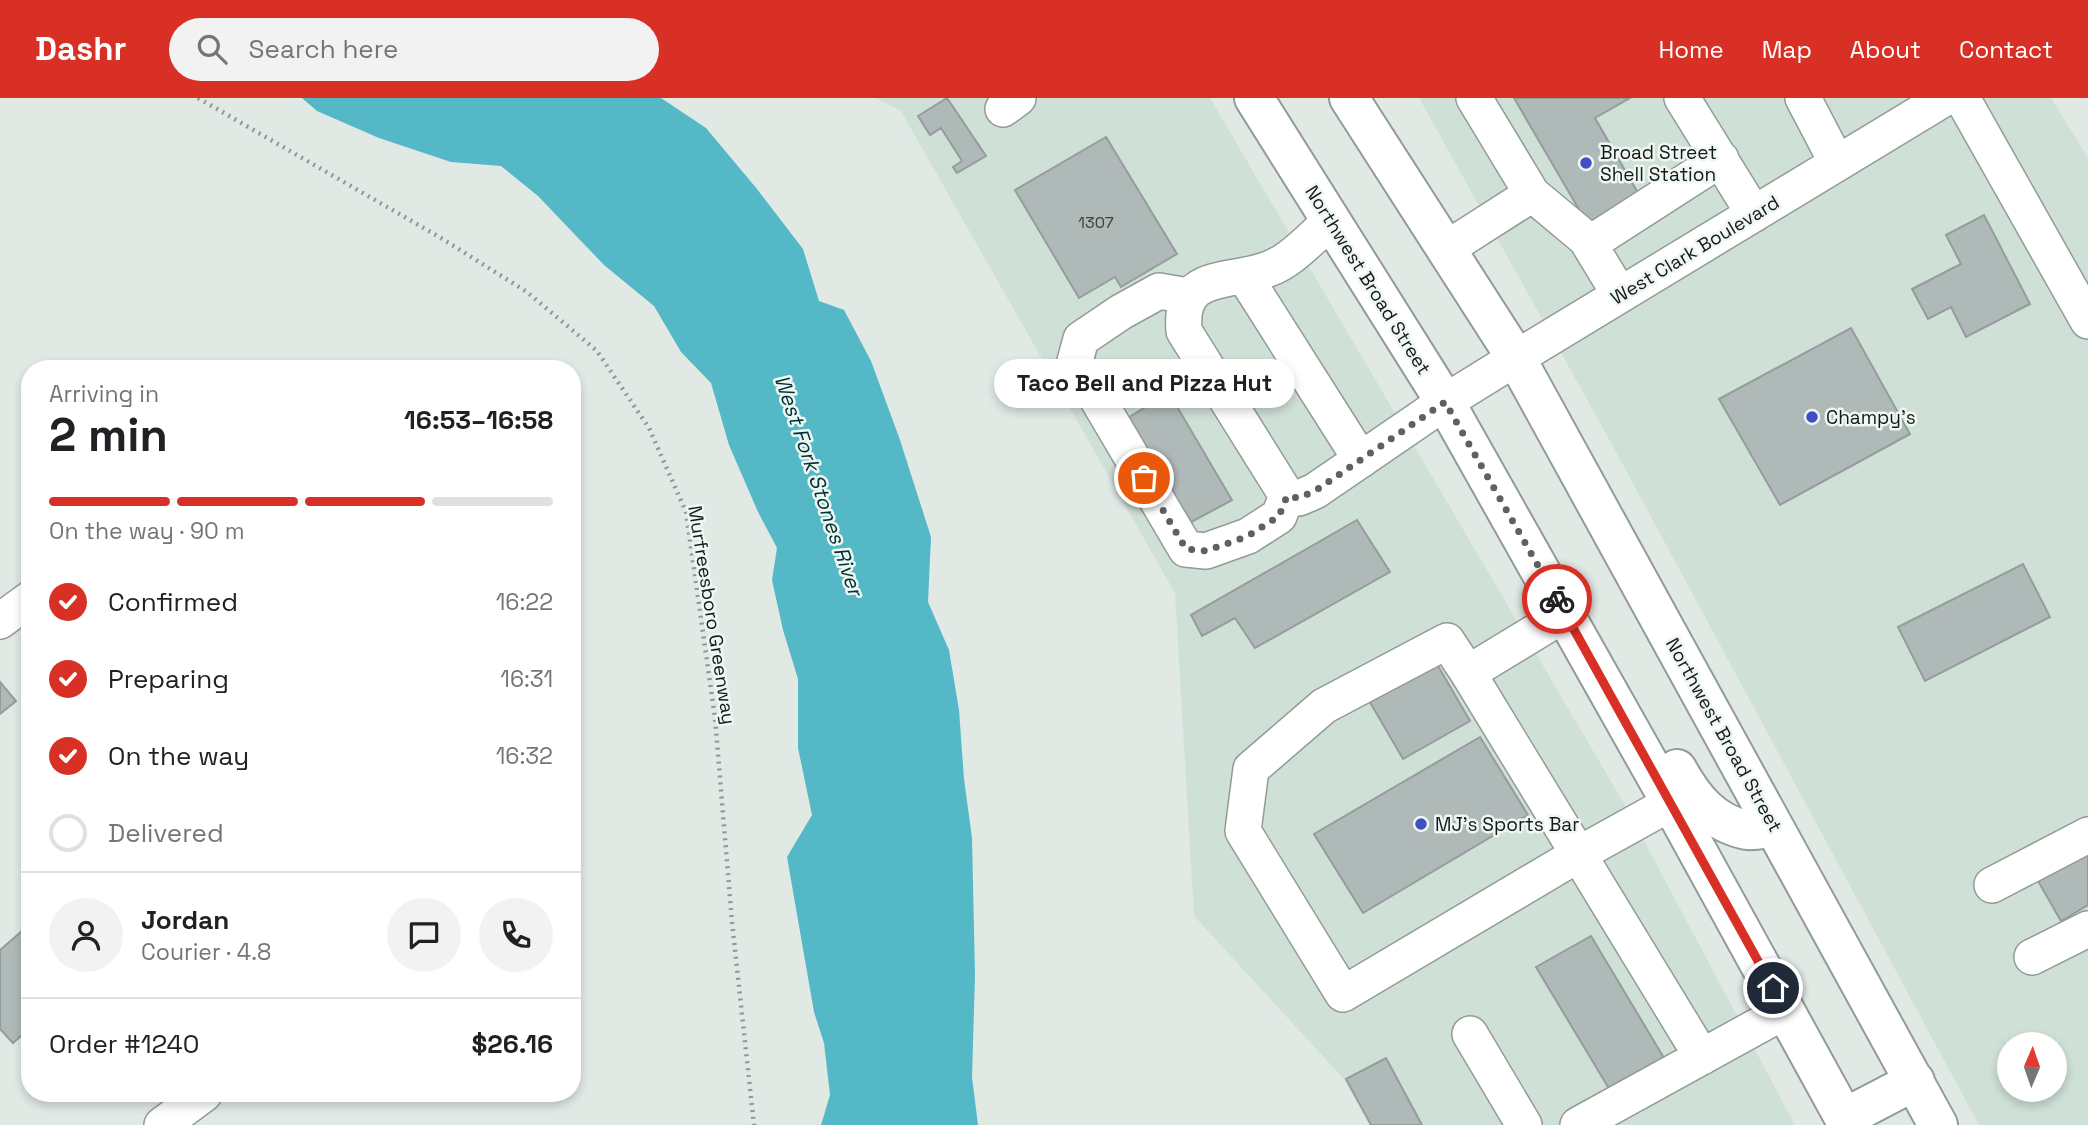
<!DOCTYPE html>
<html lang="en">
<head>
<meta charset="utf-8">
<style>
	:root { --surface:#fff; --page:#f2f2f2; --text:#202124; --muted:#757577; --line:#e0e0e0; --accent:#d93025 }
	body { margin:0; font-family:"Space Grotesk",sans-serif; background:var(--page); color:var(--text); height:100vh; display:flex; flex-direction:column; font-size:26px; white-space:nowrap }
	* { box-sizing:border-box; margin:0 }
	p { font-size:23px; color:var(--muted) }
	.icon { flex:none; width:38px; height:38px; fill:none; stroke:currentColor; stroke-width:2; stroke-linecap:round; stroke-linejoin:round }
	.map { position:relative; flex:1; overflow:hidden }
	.panel { position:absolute; left:21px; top:262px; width:560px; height:742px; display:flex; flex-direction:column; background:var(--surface); border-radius:28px; box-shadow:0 4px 10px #0003 }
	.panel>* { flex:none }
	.needle { width:46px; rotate:2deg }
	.controls { position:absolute; left:1997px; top:934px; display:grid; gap:14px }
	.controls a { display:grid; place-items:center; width:70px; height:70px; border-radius:50%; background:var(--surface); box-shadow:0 4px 10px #0003; font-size:35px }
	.pin { position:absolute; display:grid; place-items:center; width:60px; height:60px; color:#fff; margin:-30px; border:4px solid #fff; border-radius:50%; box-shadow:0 2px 7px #0007 }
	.courier { position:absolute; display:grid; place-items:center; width:70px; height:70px; margin:-35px; border:5px solid #d93025; border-radius:50%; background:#fff; color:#222; box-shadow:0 2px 9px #0007 }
	.bubble { position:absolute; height:49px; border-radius:24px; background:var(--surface); box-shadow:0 4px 10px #0003; font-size:23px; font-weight:800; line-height:49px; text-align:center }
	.head em { font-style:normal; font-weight:800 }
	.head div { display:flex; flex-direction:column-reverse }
	.head { display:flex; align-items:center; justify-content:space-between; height:119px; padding:0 28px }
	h1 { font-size:46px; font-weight:800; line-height:52px }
	.bar { display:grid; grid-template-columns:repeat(4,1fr); gap:10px 7px; align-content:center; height:84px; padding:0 28px }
	.bar i { height:9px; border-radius:5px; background:var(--line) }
	.bar .active { background:var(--accent) }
	.bar p { grid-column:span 4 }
	.line { display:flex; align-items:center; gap:18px; padding:0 28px; border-top:2px solid var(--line) }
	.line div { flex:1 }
	.round { display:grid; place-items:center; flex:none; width:74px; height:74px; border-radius:37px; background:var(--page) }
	ol { padding:0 28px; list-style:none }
	li { display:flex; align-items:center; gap:21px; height:77px }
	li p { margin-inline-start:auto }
	li .icon { padding:7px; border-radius:50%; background:var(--accent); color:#fff; stroke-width:4 }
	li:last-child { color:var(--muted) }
	li i { width:38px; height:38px; border:4px solid var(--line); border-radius:50% }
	header { display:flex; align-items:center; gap:42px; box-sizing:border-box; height:98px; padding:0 35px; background:var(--accent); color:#fff }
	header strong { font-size:33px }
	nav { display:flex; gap:38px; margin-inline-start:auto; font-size:24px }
	.search { width:490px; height:63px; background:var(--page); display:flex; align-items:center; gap:18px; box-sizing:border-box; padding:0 24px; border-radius:38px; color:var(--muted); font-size:26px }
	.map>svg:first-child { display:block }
	.built { fill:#cfe0d7; fill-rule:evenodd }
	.water { fill:#55b8c6 }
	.building { fill:#afb9b8; stroke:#939d9b; stroke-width:2 }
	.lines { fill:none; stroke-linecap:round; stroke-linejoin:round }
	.minor-casing { stroke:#929b96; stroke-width:38 }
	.major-casing { stroke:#929b96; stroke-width:42 }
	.path { stroke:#919794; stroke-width:4.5; stroke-dasharray:2 5; stroke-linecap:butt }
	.minor { stroke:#fff; stroke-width:35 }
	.major { stroke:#fff; stroke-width:38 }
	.done { stroke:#5d625f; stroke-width:7; stroke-dasharray:0 12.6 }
	.route { stroke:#d93025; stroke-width:9 }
	.poi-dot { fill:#414fc3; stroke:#eef7f2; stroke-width:2.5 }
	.labels { text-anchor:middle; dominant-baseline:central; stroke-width:5; stroke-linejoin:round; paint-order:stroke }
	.number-label { font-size:16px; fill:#3c413f }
	.poi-label { font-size:19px; fill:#161917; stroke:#eef7f2; text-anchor:start }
	.street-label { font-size:19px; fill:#161917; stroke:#eef7f2 }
	.water-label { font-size:21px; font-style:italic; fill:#003036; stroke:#eef7f2 }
</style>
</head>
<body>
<header>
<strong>Dashr</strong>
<div class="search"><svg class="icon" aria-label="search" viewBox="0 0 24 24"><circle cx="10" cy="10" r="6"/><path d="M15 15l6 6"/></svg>Search here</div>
<nav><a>Home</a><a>Map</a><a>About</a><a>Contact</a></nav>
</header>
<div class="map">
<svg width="2088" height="1027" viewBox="0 0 2088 1027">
	<rect width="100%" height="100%" fill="#e1e9e5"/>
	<path class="built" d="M 876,0 L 1210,0 L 1626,709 L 1795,1027 L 1370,1027 L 1342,979 L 1194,818 L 1175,495 L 901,13 Z
		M 1419,0 L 2051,0 L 2088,60 L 2088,1027 L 1979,1027 L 1609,341 ZM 2009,947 L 2054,947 L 2054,992 L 2009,992 Z"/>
	<path class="water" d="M 302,0 L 661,0 L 706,30 L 757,91 L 803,151 L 819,203 L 844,212 L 871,263 L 900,342 L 931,439 L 928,504 L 949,552 L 959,612 L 964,681 L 972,740 L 975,877 L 972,979 L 978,1027 L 821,1027 L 830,997 L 824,945 L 814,914 L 787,759 L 812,717 L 798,650 L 798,581 L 783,532 L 772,482 L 777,450 L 758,414 L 729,347 L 711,285 L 681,254 L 654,208 L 604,167 L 538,98 L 501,68 L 451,64 L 379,40 L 317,13 Z"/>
	<path class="building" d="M 947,0 L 986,58 L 957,75 L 953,69 L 962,63 L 941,30 L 930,37 L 918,18 Z
		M 1514,0 L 1630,0 L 1595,20 L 1646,109 L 1595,139 Z
		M 1106,39 L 1177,156 L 1121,189 L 1115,179 L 1079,200 L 1015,92 Z
		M 1984,117 L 2030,206 L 1966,239 L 1951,209 L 1928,221 L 1912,191 L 1961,166 L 1946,137 Z
		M 1851,230 L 1910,336 L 1780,407 L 1719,301 Z
		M 1169,295 L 1232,402 L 1186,427 L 1126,321 Z
		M 1357,422 L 1390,474 L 1255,550 L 1235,520 L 1202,538 L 1191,517 Z
		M 2023,466 L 2050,519 L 1925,583 L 1898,529 Z
		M 1434,561 L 1470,623 L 1403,661 L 1367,599 Z
		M 0,584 L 16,603 L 0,616 Z
		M 1480,639 L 1528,717 L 1363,815 L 1314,736 Z
		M 2088,747 L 2088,807 L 2061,823 L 2038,783 L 2055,774 L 2051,767 Z
		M 30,826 L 30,930 L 13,945 L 0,931 L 0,852 Z
		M 1591,838 L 1670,970 L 1614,999 L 1536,869 Z
		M 1386,960 L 1422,1027 L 1371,1027 L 1346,981 Z"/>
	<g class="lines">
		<defs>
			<path id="minor" d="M 1474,0 L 1532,96 L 1586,141 L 1620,197
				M 1682,0 L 1754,116
				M 1803,0 L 1837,65
				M 1962,0 L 2088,223
				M 1003,11 L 1018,0
				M 1589,146 L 1721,61
				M 1446,151 L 1532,96
				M 1245,179 L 1361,362
				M 1188,198 L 1159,193 L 1121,214 L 1081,241 L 1075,263 L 1186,451 L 1206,453 L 1248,438 L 1279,418 L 1287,398
				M 1287,398 L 1299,400 L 1315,393 L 1445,304 L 1516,260 L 1945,0
				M 1287,398 L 1184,233 C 1178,166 1240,190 1281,165 C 1299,155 1315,136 1331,123
				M 1565,516 L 1468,575 L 1702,959
				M 0,523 L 30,501
				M 1468,575 L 1447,543 L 1324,608 L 1251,671 L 1243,733 L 1343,896 L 1579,756 L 1671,705
				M 1992,787 L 2088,737
				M 2032,859 L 2088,831
				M 1470,936 L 1524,1027
				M 162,1027 L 204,996
				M 1578,1027 L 1785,913"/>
			<path id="major" d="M 1254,0 L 1445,304 L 1671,705 L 1848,1027
				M 1349,0 L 1516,260 L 1938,1027
				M 1677,671 C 1693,700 1712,725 1747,732 C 1755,733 1766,730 1774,729
				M 1844,1020 L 1915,983"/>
		</defs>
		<use href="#minor" class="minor-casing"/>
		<use href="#major" class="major-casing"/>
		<path class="path" d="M 198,0 L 441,140 L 527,194 L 597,253 L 649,330 L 686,414 L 715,620 L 732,824 L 754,1027"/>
		<use href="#minor" class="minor"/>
		<use href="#major" class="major"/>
	</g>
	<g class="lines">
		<path class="done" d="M 1144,380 L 1186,451 L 1206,453 L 1248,438 L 1279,418 L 1287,398 L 1298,400 L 1315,393 L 1445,304 L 1557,501"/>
		<path class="route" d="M 1557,501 L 1773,890"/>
	</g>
	<g class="poi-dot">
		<circle cx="1586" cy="65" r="7"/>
		<circle cx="1812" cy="319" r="7"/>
		<circle cx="1421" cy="726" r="7"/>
	</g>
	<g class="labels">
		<g class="number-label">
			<text x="1096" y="124">1307</text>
		</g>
		<g class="poi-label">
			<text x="1600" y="54">Broad Street<tspan x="1600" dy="22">Shell Station</tspan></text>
			<text x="1826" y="319">Champy's</text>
			<text x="1435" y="726">MJ's Sports Bar</text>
		</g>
		<g class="street-label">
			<text transform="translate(1695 152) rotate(-31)">West Clark Boulevard</text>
			<text transform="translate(1368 182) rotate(58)">Northwest Broad Street</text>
			<text transform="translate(712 517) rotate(81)">Murfreesboro Greenway</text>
			<text transform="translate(1724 637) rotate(61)">Northwest Broad Street</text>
		</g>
		<g class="water-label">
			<text transform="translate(819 387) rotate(71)">West Fork Stones River</text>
		</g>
	</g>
</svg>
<div class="controls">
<a><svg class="needle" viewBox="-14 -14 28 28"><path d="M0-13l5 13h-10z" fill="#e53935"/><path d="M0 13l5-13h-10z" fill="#757577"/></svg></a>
</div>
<div class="pin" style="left:1144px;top:380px;background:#ea580c"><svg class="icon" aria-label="bag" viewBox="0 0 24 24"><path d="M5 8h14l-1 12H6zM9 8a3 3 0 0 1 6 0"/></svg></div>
<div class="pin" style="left:1773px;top:890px;background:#1f2937"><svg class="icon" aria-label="home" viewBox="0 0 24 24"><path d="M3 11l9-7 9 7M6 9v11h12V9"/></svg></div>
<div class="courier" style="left:1557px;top:501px"><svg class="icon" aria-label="bike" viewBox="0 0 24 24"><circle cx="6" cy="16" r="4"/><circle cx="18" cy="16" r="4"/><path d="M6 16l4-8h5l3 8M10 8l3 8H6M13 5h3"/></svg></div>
<div class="bubble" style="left:994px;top:261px;width:301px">Taco Bell and Pizza Hut</div>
<section class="panel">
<div class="head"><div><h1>2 min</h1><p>Arriving in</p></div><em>16:53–16:58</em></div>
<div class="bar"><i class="active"></i><i class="active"></i><i class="active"></i><i></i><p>On the way · 90 m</p></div>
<ol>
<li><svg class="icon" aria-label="check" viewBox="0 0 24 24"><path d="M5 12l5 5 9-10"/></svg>Confirmed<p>16:22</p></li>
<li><svg class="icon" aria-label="check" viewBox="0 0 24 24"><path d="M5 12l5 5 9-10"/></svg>Preparing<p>16:31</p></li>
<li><svg class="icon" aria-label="check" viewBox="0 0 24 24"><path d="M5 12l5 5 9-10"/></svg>On the way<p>16:32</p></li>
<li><i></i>Delivered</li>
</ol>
<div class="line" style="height:126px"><a class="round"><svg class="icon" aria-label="person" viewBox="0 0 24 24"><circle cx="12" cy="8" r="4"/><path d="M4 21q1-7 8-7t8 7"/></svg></a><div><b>Jordan</b><p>Courier · 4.8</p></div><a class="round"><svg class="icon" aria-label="chat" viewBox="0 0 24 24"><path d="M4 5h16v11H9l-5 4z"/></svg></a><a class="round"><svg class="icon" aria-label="phone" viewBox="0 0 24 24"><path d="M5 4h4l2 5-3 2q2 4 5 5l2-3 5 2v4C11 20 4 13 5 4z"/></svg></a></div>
<div class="line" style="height:91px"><div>Order #1240</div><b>$26.16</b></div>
</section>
</div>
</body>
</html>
